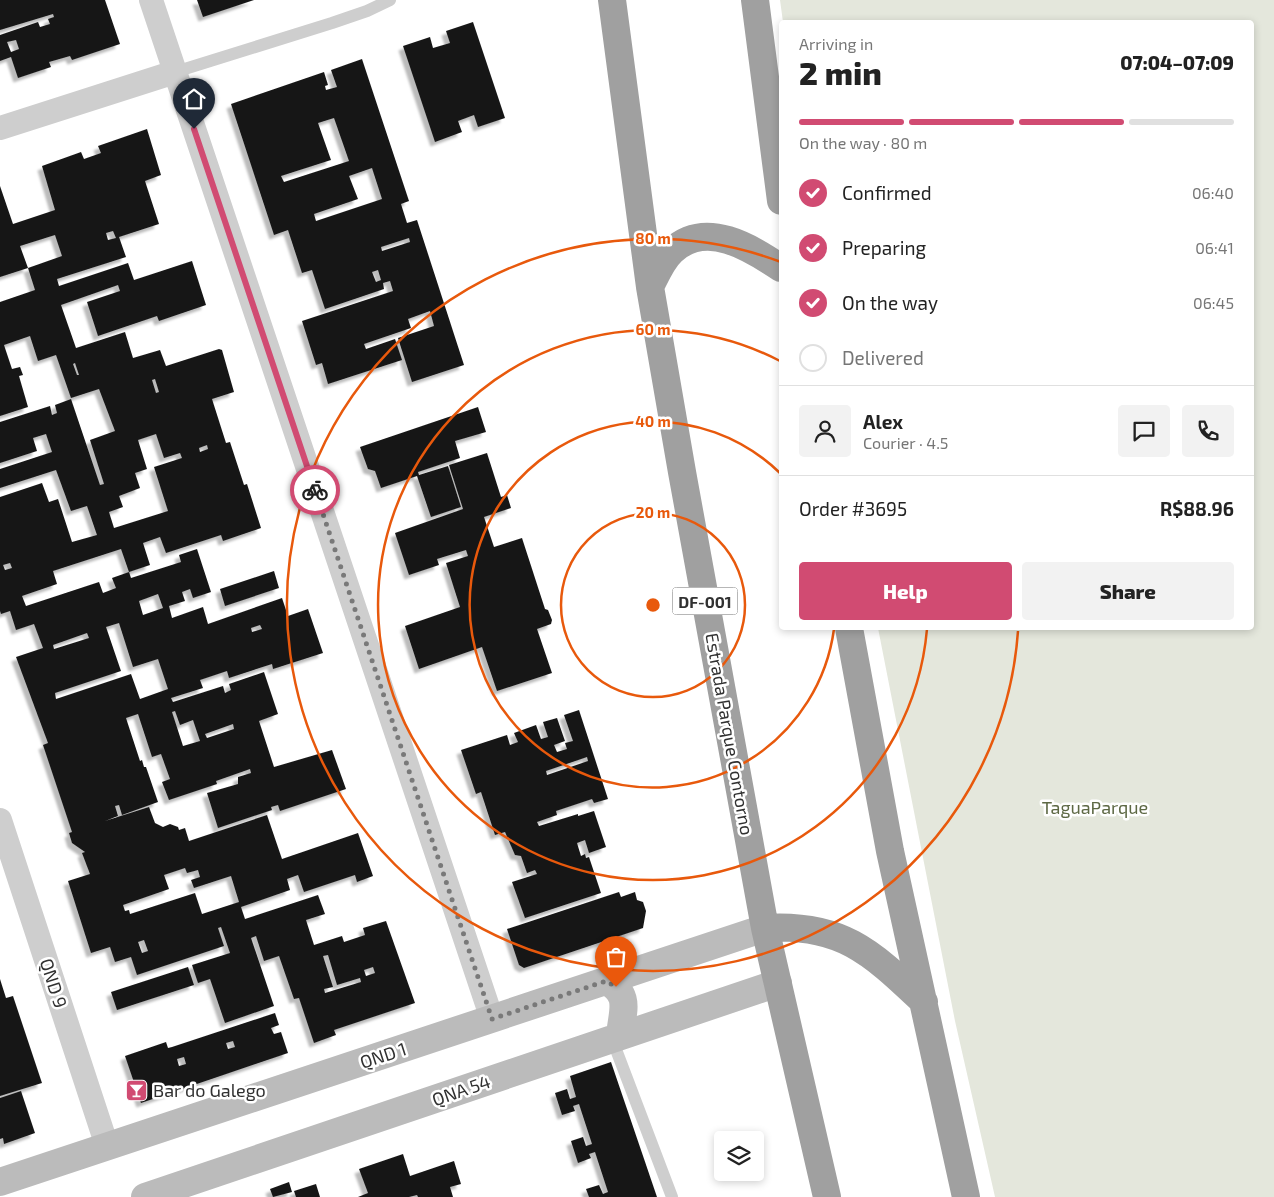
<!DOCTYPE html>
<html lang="en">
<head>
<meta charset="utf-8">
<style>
	:root { --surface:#fff; --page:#f2f2f2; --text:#222; --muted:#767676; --line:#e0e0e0; --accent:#d14b72 }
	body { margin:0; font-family:"Exo 2",sans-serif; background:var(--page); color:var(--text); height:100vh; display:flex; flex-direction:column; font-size:19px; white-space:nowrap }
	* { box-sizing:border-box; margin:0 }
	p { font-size:16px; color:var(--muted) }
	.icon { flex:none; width:28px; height:28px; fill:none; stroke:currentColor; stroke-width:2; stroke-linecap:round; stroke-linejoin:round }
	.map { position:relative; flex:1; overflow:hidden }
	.sheet { position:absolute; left:779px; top:20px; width:475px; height:610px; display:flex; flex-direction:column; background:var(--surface); border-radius:5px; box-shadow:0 2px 8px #0003 }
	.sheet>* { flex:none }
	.fabs { position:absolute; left:714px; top:1131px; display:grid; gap:10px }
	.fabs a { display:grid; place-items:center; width:50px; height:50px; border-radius:5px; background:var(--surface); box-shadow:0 2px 8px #0003; font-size:25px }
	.pin { position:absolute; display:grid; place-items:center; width:42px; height:42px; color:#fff; margin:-51px -21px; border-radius:50% 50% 50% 0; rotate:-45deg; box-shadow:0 0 5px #0007 }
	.pin .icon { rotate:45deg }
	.courier { position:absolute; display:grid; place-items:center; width:50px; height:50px; margin:-25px; border:4px solid #d14b72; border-radius:50%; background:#fff; color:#222; box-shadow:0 1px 6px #0007 }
	.summary em { font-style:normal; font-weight:800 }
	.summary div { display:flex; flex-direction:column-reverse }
	.summary { display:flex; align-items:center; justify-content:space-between; height:85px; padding:0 20px }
	h1 { font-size:32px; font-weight:800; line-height:38px }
	.bar { display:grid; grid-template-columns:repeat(4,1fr); gap:8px 5px; align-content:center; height:60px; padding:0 20px }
	.bar i { height:6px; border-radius:4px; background:var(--line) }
	.bar .active { background:var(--accent) }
	.bar p { grid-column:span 4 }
	.line { display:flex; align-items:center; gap:12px; padding:0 20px; border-top:1px solid var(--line) }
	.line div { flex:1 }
	.round { display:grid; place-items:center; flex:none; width:52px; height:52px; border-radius:5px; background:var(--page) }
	ol { padding:0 20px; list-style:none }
	li { display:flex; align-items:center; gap:15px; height:55px }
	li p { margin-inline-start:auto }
	li .icon { padding:5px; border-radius:50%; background:var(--accent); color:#fff; stroke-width:4 }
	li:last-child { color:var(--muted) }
	li i { width:28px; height:28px; border:2px solid var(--line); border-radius:50% }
	.cta { display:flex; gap:10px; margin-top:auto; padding:10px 20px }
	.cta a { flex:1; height:58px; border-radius:5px; background:var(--accent); color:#fff; font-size:20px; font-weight:800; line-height:58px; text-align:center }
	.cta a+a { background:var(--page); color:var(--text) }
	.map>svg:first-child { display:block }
	.green { fill:#e4e7dc }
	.building { fill:#181818; fill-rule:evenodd; filter:url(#shadow) }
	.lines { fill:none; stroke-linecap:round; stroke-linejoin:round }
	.service { stroke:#cecece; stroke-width:12 }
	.minor { stroke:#cecece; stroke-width:24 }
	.secondary { stroke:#bbb; stroke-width:28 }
	.trunk { stroke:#a0a0a0; stroke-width:28 }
	.done { stroke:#797979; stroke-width:5; stroke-dasharray:0 9 }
	.route { stroke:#d14b72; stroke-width:6 }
	.ring { fill:none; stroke:#e8590c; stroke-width:2.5 }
	.labels { text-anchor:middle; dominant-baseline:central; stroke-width:5; stroke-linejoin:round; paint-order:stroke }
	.shield { fill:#fff; stroke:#6f6f6f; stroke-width:1 }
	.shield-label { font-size:16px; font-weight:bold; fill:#313131 }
	.street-label { font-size:18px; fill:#313131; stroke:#fff }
	.park-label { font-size:18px; fill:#5d6844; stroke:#fff }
	.poi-label { font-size:18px; fill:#313131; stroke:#fff; text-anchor:start }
	.centre { fill:#e8590c; stroke:#fff; stroke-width:2.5 }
	.ring-label { font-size:15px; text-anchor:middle; font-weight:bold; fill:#e8590c; stroke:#fff; stroke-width:5; stroke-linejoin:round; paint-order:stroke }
</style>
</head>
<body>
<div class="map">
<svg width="1274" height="1197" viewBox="0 0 1274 1197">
	<defs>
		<filter id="shadow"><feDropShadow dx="-4.5" dy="4.5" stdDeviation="1" flood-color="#0004"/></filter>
	</defs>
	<rect width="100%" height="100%" fill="#fff"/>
	<path class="green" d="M 780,0 L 1274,0 L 1274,1197 L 995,1197 L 955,1021 L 878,628 L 1251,628 L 1251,22 L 783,22 Z"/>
	<path class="building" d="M 0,0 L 105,0 L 120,44 L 72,60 L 70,56 L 49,62 L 51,67 L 18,78 L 11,57 L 0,61 L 0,35 L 38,22 L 40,27 L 50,24 L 48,19 L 54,17 L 53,14 L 0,30 ZM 16,40 L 19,49 L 11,52 L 7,42 Z
		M 197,0 L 254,0 L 203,17 Z
		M 473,22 L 505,118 L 478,127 L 474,115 L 458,121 L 462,132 L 435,142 L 403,46 L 430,37 L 433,48 L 450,43 L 446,31 Z
		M 362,59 L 409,201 L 401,204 L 407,223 L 417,220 L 464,365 L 412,382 L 398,338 L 434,326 L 430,311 L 408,319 L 411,328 L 364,344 L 366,349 L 395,339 L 402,360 L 328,384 L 322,363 L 316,365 L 302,321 L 393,291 L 390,281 L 383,283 L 384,289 L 325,309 L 312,270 L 302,273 L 288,230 L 274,235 L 231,104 L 324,72 L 328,85 L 325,86 L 326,90 L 337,87 L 331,70 ZM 334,118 L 349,161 L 284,182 L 281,176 L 331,160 L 318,123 ZM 372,168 L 382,199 L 316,221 L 314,214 L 358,199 L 349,176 ZM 409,238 L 410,242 L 382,251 L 381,247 ZM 378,270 L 381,280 L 376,282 L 372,272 Z
		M 147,129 L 161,175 L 145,181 L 159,224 L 119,237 L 126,257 L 57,279 L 59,286 L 128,263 L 134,280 L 192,261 L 206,305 L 159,321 L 157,316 L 98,336 L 87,302 L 120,291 L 118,285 L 61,305 L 76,348 L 125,332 L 133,358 L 160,350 L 166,366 L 219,349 L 222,350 L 234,392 L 212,399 L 226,443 L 230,442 L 244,485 L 247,484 L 261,528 L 223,541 L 221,535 L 166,553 L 160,537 L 143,543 L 150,565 L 129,572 L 121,549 L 53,571 L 57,584 L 22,596 L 26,606 L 99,582 L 103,593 L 116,588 L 112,578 L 129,572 L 131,578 L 181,562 L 179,555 L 197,549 L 211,592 L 193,598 L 190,589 L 182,592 L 185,601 L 169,606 L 172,618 L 203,607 L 208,624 L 282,598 L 288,616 L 308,609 L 323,653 L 273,669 L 272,664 L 229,678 L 227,671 L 200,680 L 203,688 L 171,698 L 173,702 L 223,686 L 225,693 L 231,690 L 229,684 L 264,672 L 278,714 L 259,721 L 274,767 L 332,750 L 346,789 L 280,811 L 278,805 L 271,807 L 272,810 L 218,828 L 207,793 L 238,784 L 238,777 L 251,773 L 250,769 L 216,781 L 217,784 L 169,800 L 162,782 L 170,779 L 161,754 L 152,757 L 138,714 L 126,718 L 140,761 L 142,760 L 144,767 L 146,767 L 158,802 L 122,815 L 119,805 L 115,806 L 118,816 L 105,821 L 149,807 L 155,823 L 163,827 L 170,824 L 178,827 L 179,830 L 185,828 L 189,841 L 267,815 L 282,859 L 358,833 L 373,876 L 357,882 L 355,875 L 304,892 L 298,875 L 287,879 L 290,890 L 241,907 L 245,919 L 318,895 L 325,914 L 306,920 L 314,945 L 342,936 L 344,942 L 365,935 L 363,928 L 386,921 L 415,1003 L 334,1030 L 336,1035 L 314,1043 L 299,998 L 294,999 L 279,956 L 264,961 L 256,936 L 251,938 L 274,1006 L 225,1023 L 210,979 L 198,983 L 192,965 L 230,953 L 221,927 L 218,928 L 224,946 L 137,975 L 131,957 L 115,962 L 110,947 L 91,953 L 68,881 L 90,874 L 82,853 L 85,852 L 72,843 L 69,833 L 72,832 L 43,745 L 48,743 L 16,657 L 43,648 L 34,624 L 16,630 L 10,611 L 1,614 L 0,611 L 0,497 L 42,483 L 49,502 L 58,499 L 72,542 L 97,535 L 87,506 L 71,511 L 56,470 L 0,488 L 0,469 L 52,452 L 46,434 L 33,438 L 37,451 L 0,463 L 0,422 L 50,406 L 52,415 L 57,413 L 55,405 L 71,399 L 100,485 L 104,484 L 90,440 L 115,431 L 99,389 L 71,398 L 56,355 L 38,361 L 30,336 L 4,345 L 12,369 L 20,367 L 23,375 L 19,376 L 28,407 L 0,416 L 0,302 L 35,290 L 28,268 L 0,277 L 0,186 L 13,224 L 55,210 L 42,166 L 81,152 L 84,159 L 101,153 L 98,146 ZM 113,231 L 116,238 L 108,240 L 106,233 ZM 55,235 L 62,256 L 28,268 L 20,246 ZM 75,363 L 79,375 L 77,375 L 73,364 ZM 155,379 L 159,392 L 156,393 L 152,380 ZM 156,434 L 164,458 L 180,453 L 182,458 L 154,467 L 168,511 L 114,528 L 109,512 L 123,507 L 119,496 L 140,488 L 135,473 L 147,469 L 138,440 ZM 207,445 L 208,449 L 200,452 L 199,448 ZM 10,563 L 12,568 L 5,570 L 3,565 ZM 158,594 L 163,608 L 143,615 L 139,601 ZM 119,623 L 133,667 L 158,659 L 168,689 L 140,699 L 131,674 L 56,699 L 55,693 L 121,671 L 106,627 ZM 260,625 L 262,629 L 252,632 L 251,628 ZM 87,633 L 89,638 L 54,649 L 53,645 ZM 175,711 L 180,725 L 193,720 L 200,741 L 183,746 L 172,712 ZM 233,724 L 234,729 L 207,738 L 205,734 ZM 185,868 L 187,873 L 198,870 L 200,877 L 191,880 L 194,888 L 231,876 L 239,902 L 202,914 L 195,893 L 130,914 L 129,910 L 125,911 L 123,905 L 169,889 L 164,875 ZM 144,940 L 148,951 L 142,953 L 138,942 ZM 328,955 L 337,985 L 360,978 L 361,982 L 325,993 L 324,989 L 333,987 L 323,956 ZM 373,967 L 375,973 L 366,976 L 364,970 Z
		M 478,407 L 486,432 L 455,441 L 460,458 L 418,472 L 419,475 L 448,466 L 461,507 L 431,517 L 417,476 L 381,488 L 375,471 L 368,469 L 360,447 Z
		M 487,453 L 501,497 L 507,495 L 511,508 L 484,517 L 494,547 L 522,538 L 545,609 L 548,610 L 552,620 L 551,624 L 537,629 L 552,673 L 497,691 L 482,647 L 419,669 L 405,626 L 460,607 L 446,563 L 468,556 L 466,550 L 437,559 L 439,565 L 409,575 L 395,533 L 463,509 L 449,465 Z
		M 274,571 L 279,588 L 225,606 L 220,589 Z
		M 579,710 L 608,799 L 594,803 L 592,799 L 556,811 L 557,815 L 537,822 L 539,826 L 578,814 L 578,816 L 594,811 L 606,847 L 589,853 L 585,840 L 577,843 L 581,856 L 585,854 L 586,858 L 589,857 L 601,893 L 525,918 L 512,882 L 537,874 L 535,870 L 527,873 L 521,856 L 515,855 L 505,832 L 495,835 L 481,792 L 476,794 L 461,750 L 507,735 L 510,745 L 518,742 L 514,733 L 536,725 L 541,739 L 548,737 L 543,722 L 557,718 L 565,741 L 554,745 L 557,752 L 567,749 L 565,743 L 573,741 L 564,715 ZM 587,757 L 588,761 L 547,775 L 546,771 Z
		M 619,892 L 621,897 L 635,892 L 637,900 L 643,902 L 646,911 L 643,928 L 524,968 L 519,965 L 507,929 Z
		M 188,967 L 194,985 L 117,1010 L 111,992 Z
		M 0,979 L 6,998 L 13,996 L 42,1083 L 0,1096 Z
		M 275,1013 L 279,1025 L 271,1028 L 274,1034 L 281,1032 L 288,1053 L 141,1103 L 125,1056 L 166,1042 L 168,1048 L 172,1047 ZM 233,1041 L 235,1047 L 228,1049 L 226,1043 ZM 184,1057 L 186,1064 L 179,1066 L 177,1059 Z
		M 611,1062 L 657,1197 L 589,1197 L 586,1189 L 599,1185 L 603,1194 L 608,1192 L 595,1152 L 589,1154 L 591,1158 L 578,1163 L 571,1141 L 583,1137 L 586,1146 L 592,1144 L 579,1104 L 573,1106 L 575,1111 L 562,1115 L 555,1093 L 567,1089 L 570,1099 L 576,1097 L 570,1076 Z
		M 21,1091 L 35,1133 L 4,1144 L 3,1138 L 0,1139 L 0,1098 Z
		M 403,1154 L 410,1176 L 454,1161 L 461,1184 L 450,1187 L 453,1197 L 418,1197 L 417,1195 L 409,1197 L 358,1197 L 368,1193 L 359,1169 Z
		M 289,1182 L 292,1192 L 273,1197 L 270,1189 Z
		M 316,1184 L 320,1197 L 296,1197 L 294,1191 Z"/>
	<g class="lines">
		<path class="service" d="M 175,72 L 332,23 L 367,11 L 390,0
			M 612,1039 L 672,1197"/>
		<path class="minor" d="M 151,0 L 492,1019
			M 0,128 L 175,72
			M 0,820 L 107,1146"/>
		<path class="secondary" d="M 606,981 C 632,995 622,1011 620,1036
			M 0,1182 L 765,928
			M 145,1197 L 778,983"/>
		<path class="trunk" d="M 612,0 L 650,287 L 682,472 L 765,928 L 827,1197
			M 755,0 L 781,201
			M 650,287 C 656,275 662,260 672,251 C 706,219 751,248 781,268
			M 849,628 L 890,851 L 966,1197
			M 765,928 C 842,923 872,953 924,1002"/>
	</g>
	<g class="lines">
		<path class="done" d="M 315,490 L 492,1019 L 606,981 L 616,987"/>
		<path class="route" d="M 194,129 L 315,490"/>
	</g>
	<g class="ring">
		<circle cx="653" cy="605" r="92"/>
		<path d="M834 629A183 183 0 1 1 780 473"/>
		<path d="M927 629A275 275 0 1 1 780 361"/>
		<path d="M1018 631A366 366 0 1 1 781 262"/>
	</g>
	<defs>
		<symbol id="bar-square" viewBox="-11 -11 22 22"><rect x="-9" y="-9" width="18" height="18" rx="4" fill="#d14b72" stroke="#fff"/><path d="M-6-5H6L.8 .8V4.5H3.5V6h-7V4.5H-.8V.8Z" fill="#fff"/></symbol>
	</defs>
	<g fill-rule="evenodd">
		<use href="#bar-square" x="124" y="1078" width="25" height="25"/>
	</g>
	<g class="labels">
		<rect class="shield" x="672.5" y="587.5" width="65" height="27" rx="4"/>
		<g class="shield-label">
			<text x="705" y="601">DF-001</text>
		</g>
		<g class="street-label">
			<text transform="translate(730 734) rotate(80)">Estrada Parque Contorno</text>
			<text transform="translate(54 983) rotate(72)">QND 9</text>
			<text transform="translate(383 1055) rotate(-18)">QND 1</text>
			<text transform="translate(461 1090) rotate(-19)">QNA 54</text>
		</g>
		<g class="park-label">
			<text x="1095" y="807">TaguaParque</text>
		</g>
		<g class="poi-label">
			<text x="153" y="1090">Bar do Galego</text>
		</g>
	</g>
	<circle cx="653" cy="605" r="8" class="centre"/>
	<g class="ring-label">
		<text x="653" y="244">80 m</text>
		<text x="653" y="335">60 m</text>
		<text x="653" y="427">40 m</text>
		<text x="653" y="518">20 m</text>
	</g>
</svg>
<div class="fabs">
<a><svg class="icon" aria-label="layers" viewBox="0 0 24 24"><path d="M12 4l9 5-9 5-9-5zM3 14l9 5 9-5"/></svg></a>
</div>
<div class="pin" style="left:616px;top:987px;background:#ea580c"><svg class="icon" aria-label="bag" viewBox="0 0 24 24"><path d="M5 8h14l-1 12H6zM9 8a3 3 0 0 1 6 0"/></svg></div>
<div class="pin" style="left:194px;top:129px;background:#1f2937"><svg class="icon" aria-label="home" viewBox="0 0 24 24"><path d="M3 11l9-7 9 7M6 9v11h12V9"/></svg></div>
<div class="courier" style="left:315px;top:490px"><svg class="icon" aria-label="bike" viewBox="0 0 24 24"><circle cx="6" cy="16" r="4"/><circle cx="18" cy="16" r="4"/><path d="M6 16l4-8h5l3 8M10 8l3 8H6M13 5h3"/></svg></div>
<section class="sheet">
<div class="summary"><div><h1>2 min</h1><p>Arriving in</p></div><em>07:04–07:09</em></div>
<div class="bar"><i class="active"></i><i class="active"></i><i class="active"></i><i></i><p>On the way · 80 m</p></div>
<ol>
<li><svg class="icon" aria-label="check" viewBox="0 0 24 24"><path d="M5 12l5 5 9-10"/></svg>Confirmed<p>06:40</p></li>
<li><svg class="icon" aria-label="check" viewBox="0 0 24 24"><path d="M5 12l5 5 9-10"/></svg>Preparing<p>06:41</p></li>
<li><svg class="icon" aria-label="check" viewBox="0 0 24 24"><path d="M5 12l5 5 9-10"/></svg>On the way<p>06:45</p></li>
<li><i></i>Delivered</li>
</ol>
<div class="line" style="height:90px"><a class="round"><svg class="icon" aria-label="person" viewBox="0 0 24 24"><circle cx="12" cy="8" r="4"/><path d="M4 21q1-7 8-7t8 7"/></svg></a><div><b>Alex</b><p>Courier · 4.5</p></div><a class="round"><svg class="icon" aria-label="chat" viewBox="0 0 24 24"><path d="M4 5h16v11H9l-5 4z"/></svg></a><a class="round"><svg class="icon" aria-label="phone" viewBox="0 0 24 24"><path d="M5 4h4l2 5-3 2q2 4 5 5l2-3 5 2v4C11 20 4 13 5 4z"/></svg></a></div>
<div class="line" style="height:65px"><div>Order #3695</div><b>R$88.96</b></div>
<div class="cta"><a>Help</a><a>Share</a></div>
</section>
</div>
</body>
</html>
